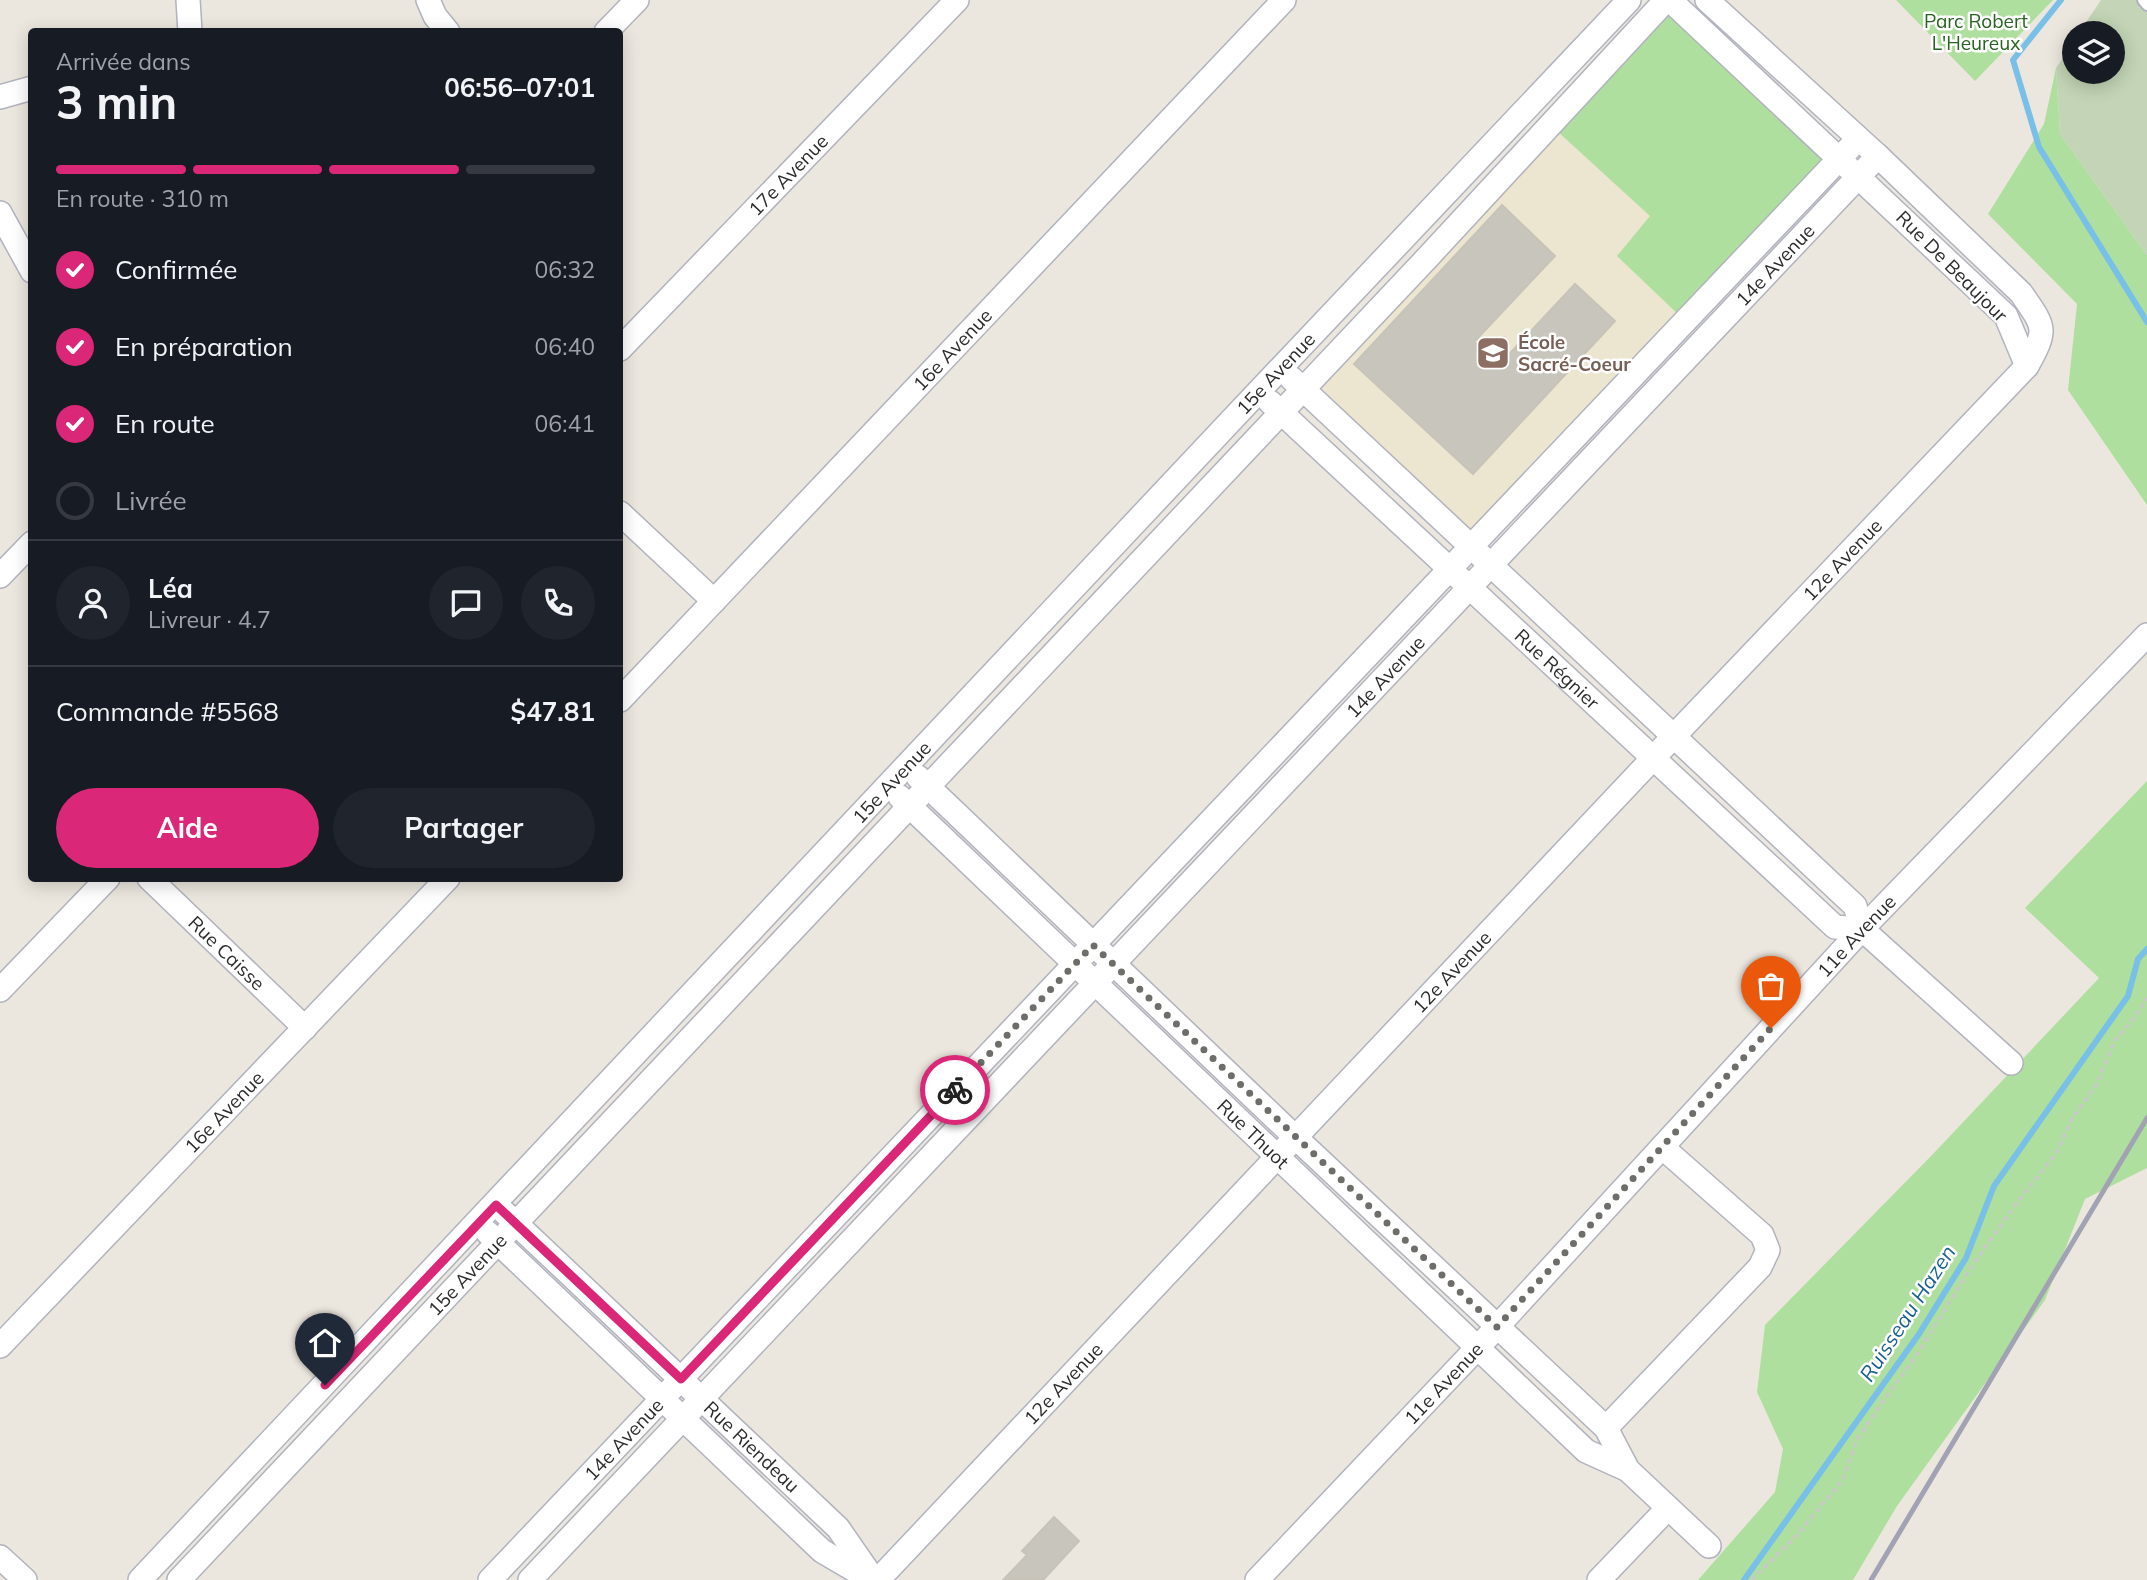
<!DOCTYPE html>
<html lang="fr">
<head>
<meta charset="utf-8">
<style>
	:root { --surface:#171b24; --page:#20242c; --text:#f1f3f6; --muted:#9ea1a6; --line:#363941; --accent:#db2777 }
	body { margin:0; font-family:Mulish,sans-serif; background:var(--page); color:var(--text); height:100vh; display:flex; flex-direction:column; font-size:26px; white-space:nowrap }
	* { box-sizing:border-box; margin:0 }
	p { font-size:23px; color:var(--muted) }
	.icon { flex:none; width:38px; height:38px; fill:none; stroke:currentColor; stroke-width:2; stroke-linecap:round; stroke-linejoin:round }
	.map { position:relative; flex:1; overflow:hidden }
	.panel { position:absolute; left:28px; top:28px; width:595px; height:854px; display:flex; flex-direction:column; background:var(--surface); border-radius:7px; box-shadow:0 4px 18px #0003 }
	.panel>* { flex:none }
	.tools { position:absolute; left:2062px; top:21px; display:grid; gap:14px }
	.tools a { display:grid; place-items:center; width:63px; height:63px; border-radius:50%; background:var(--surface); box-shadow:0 4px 18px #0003; font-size:35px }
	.pin { position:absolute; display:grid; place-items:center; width:60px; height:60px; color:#fff; margin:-72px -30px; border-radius:50% 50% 50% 0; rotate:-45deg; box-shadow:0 0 7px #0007 }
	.pin .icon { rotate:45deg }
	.courier { position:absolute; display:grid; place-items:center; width:70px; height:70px; margin:-35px; border:5px solid #db2777; border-radius:50%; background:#fff; color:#222; box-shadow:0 2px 9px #0007 }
	.summary em { font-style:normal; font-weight:700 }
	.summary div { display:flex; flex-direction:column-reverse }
	.summary { display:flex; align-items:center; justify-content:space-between; height:119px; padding:0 28px }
	h1 { font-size:46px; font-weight:700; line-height:52px }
	.bar { display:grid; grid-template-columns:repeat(4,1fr); gap:10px 7px; align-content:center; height:84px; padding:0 28px }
	.bar i { height:9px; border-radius:5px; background:var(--line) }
	.bar .active { background:var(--accent) }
	.bar p { grid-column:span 4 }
	.line { display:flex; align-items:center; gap:18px; padding:0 28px; border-top:2px solid var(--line) }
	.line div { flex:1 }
	.round { display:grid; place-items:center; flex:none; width:74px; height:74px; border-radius:37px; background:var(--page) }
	ol { padding:0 28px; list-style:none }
	li { display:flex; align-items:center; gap:21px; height:77px }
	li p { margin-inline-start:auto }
	li .icon { padding:7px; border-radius:50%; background:var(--accent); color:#fff; stroke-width:4 }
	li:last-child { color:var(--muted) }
	li i { width:38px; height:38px; border:4px solid var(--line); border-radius:50% }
	.cta { display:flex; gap:14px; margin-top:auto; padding:14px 28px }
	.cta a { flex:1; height:80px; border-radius:42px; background:var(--accent); color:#fff; font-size:28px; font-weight:700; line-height:80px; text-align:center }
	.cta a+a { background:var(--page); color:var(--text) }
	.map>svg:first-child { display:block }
	.education { fill:#ece5cf }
	.green { fill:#afdf9e }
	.cemetery { fill:#c3d5b6 }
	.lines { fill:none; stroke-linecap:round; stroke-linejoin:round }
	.stream { stroke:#78c0e7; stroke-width:6 }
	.building { fill:#c8c5bd; stroke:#c7c3b8; stroke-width:2 }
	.service-casing { stroke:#b1b3be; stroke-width:14 }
	.minor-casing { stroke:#b1b3be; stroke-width:26 }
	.path { stroke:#c8c8c8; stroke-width:3.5; stroke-dasharray:5 3.5; stroke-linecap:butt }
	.service { stroke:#fff; stroke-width:10 }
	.minor { stroke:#fff; stroke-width:23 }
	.rail { stroke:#a1a2b4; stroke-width:5 }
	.done { stroke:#6f6d6a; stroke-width:7; stroke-dasharray:0 12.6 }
	.route { stroke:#db2777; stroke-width:9 }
	.labels { text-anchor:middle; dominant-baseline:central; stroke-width:5; stroke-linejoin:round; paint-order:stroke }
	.park-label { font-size:19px; fill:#27641f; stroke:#fff }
	.street-label { font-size:19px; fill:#2b2b2b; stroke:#fff }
	.education-label { font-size:19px; font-weight:bold; fill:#785e54; stroke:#fff; text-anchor:start }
	.water-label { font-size:21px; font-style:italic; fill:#165e94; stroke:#fff }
</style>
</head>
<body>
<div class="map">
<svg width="2147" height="1580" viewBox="0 0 2147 1580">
	<rect width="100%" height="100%" fill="#ece7de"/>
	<path class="education" d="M 1556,130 L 1651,216 L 1682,318 L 1471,546 L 1303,388 Z"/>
	<path class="green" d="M 1668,0 L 1840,157 L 1682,318 L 1617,256 L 1650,216 L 1556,130 Z
		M 1896,0 L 2053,0 L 1975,81 Z
		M 2056,68 L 2060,134 L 2147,255 L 2147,505 L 2068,390 L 2077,304 L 1988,214 L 2044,124 Z
		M 2147,781 L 2147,1168 L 2085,1199 L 2045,1300 L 1897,1506 L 1853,1580 L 1698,1580 L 1775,1492 L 1783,1449 L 1757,1392 L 1765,1325 L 1933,1154 L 2099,978 L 2025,908 Z"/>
	<path class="cemetery" d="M 2101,0 L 2147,0 L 2147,255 L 2060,134 L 2056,68 L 2074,42 L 2074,72 L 2112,72 L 2112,33 L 2079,33 Z"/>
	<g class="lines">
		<path class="stream" d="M 2061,0 L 2013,60 L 2039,147 L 2147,322
			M 1744,1580 L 1919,1334 L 1966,1258 L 1994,1186 L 2128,996 L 2138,959 L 2147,949"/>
	</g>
	<path class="building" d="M 1502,205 L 1555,256 L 1474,342 L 1499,365 L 1575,284 L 1615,321 L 1473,474 L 1354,364 Z
		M 1054,1517 L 1079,1541 L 1043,1580 L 1003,1580 L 1027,1555 L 1022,1551 Z"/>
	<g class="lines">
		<defs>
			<path id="service" d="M 2143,0 L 2147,5"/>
			<g id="minor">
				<path d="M 188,0 L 190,32"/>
				<path d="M 428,0 L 435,16 L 448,32"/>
				<path d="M 1670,0 L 2006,316 L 2027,366"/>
				<path d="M 606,32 L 637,0"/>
				<path d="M 0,97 L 32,88"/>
				<path d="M 0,213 L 32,271"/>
				<path id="s1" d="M 620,349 L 957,0"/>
				<path d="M 1291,378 L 1855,906 L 1862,929 L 2011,1063"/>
				<path id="s2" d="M 1270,402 L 1835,927 L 1862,929"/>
				<path d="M 620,513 L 714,601"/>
				<path d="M 0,576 L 32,543"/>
				<path id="s3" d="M 620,700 L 1284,0"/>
				<path d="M 918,777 L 1295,1137 L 1606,1428 L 1628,1470"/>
				<path id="s4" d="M 900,797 L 1586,1451 L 1628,1470 L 1709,1546"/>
				<path id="s5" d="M 149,878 L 305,1028"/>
				<path d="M 0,990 L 108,878"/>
				<path id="s6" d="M 505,1213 L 838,1528 L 874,1580"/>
				<path d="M 488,1233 L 822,1551 L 868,1578"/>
				<path id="s7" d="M 0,1346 L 448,878"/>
				<path d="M 1606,1428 L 1760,1267 L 1768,1250 L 1762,1235 L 1662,1147"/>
				<path d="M 0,1557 L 25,1580"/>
				<path id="s8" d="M 140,1580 C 639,1055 1130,524 1629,0"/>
				<path id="s9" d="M 179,1580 L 1428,257 L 1666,0"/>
				<path id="s10" d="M 490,1580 L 1858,139"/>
				<path id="s11" d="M 530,1580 L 1878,156"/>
				<path id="s12" d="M 878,1580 L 1674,736 L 2027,366 C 2048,328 2045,328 2021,293 L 1878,156 L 1707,0"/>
				<path id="s13" d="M 1257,1580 L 1497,1327 L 1862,929 L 2147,635"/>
				<path d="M 1599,1580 L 1668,1508"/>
			</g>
		</defs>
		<use href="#service" class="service-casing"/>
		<use href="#minor" class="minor-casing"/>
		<path class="path" d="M 1752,1580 L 1796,1536 L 1844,1478 L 1856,1442 L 1879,1407 L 1917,1355 L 1970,1269 L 2019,1200 L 2057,1152 L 2072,1119 L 2097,1084 L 2115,1040 L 2136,1016 L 2147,998"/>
		<use href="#service" class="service"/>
		<use href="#minor" class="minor"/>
		<path class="rail" d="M 1871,1580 L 2147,1118"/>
	</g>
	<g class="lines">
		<path class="done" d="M 955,1090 L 1093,945 L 1497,1327 L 1771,1028"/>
		<path class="route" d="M 325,1385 L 496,1205 L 681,1379 L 955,1090"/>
	</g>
	<defs>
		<symbol id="school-square" viewBox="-11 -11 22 22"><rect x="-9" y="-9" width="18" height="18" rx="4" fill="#8d6e63" stroke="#fff"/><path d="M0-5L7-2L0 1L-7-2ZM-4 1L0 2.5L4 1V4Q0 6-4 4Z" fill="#fff"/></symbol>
	</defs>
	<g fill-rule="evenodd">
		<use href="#school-square" x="1474" y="334" width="38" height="38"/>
	</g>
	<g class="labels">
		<g class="park-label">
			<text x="1976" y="21">Parc Robert<tspan x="1976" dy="22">L'Heureux</tspan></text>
		</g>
		<g class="street-label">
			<text stroke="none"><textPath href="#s1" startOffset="242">17e Avenue</textPath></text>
			<text stroke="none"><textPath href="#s11" startOffset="1811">14e Avenue</textPath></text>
			<text transform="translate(1952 266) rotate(45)">Rue De Beaujour</text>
			<text stroke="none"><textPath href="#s3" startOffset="483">16e Avenue</textPath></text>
			<text stroke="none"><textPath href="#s8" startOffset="1657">15e Avenue</textPath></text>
			<text stroke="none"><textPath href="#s12" startOffset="1404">12e Avenue</textPath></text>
			<text stroke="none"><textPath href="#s2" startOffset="392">Rue Régnier</textPath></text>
			<text stroke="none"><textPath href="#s11" startOffset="1244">14e Avenue</textPath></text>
			<text stroke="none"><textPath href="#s8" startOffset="1096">15e Avenue</textPath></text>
			<text stroke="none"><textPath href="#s13" startOffset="880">11e Avenue</textPath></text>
			<text stroke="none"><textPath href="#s5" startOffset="108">Rue Caisse</textPath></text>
			<text stroke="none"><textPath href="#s12" startOffset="836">12e Avenue</textPath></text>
			<text stroke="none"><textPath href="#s7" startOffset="324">16e Avenue</textPath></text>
			<text stroke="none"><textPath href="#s4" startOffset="488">Rue Thuot</textPath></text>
			<text stroke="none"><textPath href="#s9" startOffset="420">15e Avenue</textPath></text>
			<text stroke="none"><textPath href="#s13" startOffset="271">11e Avenue</textPath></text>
			<text stroke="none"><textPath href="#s12" startOffset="270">12e Avenue</textPath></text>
			<text stroke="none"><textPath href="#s10" startOffset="194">14e Avenue</textPath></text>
			<text stroke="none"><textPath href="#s6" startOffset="340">Rue Riendeau</textPath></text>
		</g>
		<g class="education-label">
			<text x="1518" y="342">École<tspan x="1518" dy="22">Sacré-Coeur</tspan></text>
		</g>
		<g class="water-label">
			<text transform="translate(1907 1313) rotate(-57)">Ruisseau Hazen</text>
		</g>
	</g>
</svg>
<div class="tools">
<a><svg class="icon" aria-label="layers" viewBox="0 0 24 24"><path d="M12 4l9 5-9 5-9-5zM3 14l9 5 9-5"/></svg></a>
</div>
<div class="pin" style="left:1771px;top:1028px;background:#ea580c"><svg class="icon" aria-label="bag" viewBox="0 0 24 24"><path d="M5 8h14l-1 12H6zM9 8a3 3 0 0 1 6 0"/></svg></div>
<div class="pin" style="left:325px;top:1385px;background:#1f2937"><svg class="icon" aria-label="home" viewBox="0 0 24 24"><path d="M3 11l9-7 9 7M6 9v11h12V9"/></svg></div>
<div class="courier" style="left:955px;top:1090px"><svg class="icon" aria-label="bike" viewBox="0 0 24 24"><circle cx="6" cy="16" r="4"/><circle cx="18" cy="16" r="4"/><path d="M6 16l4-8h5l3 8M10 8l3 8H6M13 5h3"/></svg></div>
<section class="panel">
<div class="summary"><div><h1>3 min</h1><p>Arrivée dans</p></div><em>06:56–07:01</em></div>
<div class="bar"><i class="active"></i><i class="active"></i><i class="active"></i><i></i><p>En route · 310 m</p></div>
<ol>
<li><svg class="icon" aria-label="check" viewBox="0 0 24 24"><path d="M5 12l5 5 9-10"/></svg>Confirmée<p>06:32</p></li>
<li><svg class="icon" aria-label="check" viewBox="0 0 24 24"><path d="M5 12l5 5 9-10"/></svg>En préparation<p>06:40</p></li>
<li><svg class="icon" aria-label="check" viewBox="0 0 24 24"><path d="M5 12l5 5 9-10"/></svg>En route<p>06:41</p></li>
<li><i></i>Livrée</li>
</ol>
<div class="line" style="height:126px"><a class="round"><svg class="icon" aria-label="person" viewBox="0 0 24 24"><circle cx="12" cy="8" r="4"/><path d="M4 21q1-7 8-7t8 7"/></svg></a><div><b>Léa</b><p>Livreur · 4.7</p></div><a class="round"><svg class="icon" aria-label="chat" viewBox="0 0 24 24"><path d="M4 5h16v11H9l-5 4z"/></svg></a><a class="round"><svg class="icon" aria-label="phone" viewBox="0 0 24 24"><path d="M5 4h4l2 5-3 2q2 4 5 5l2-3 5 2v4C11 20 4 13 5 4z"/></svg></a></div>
<div class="line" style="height:91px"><div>Commande #5568</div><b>$47.81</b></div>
<div class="cta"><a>Aide</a><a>Partager</a></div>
</section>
</div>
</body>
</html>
